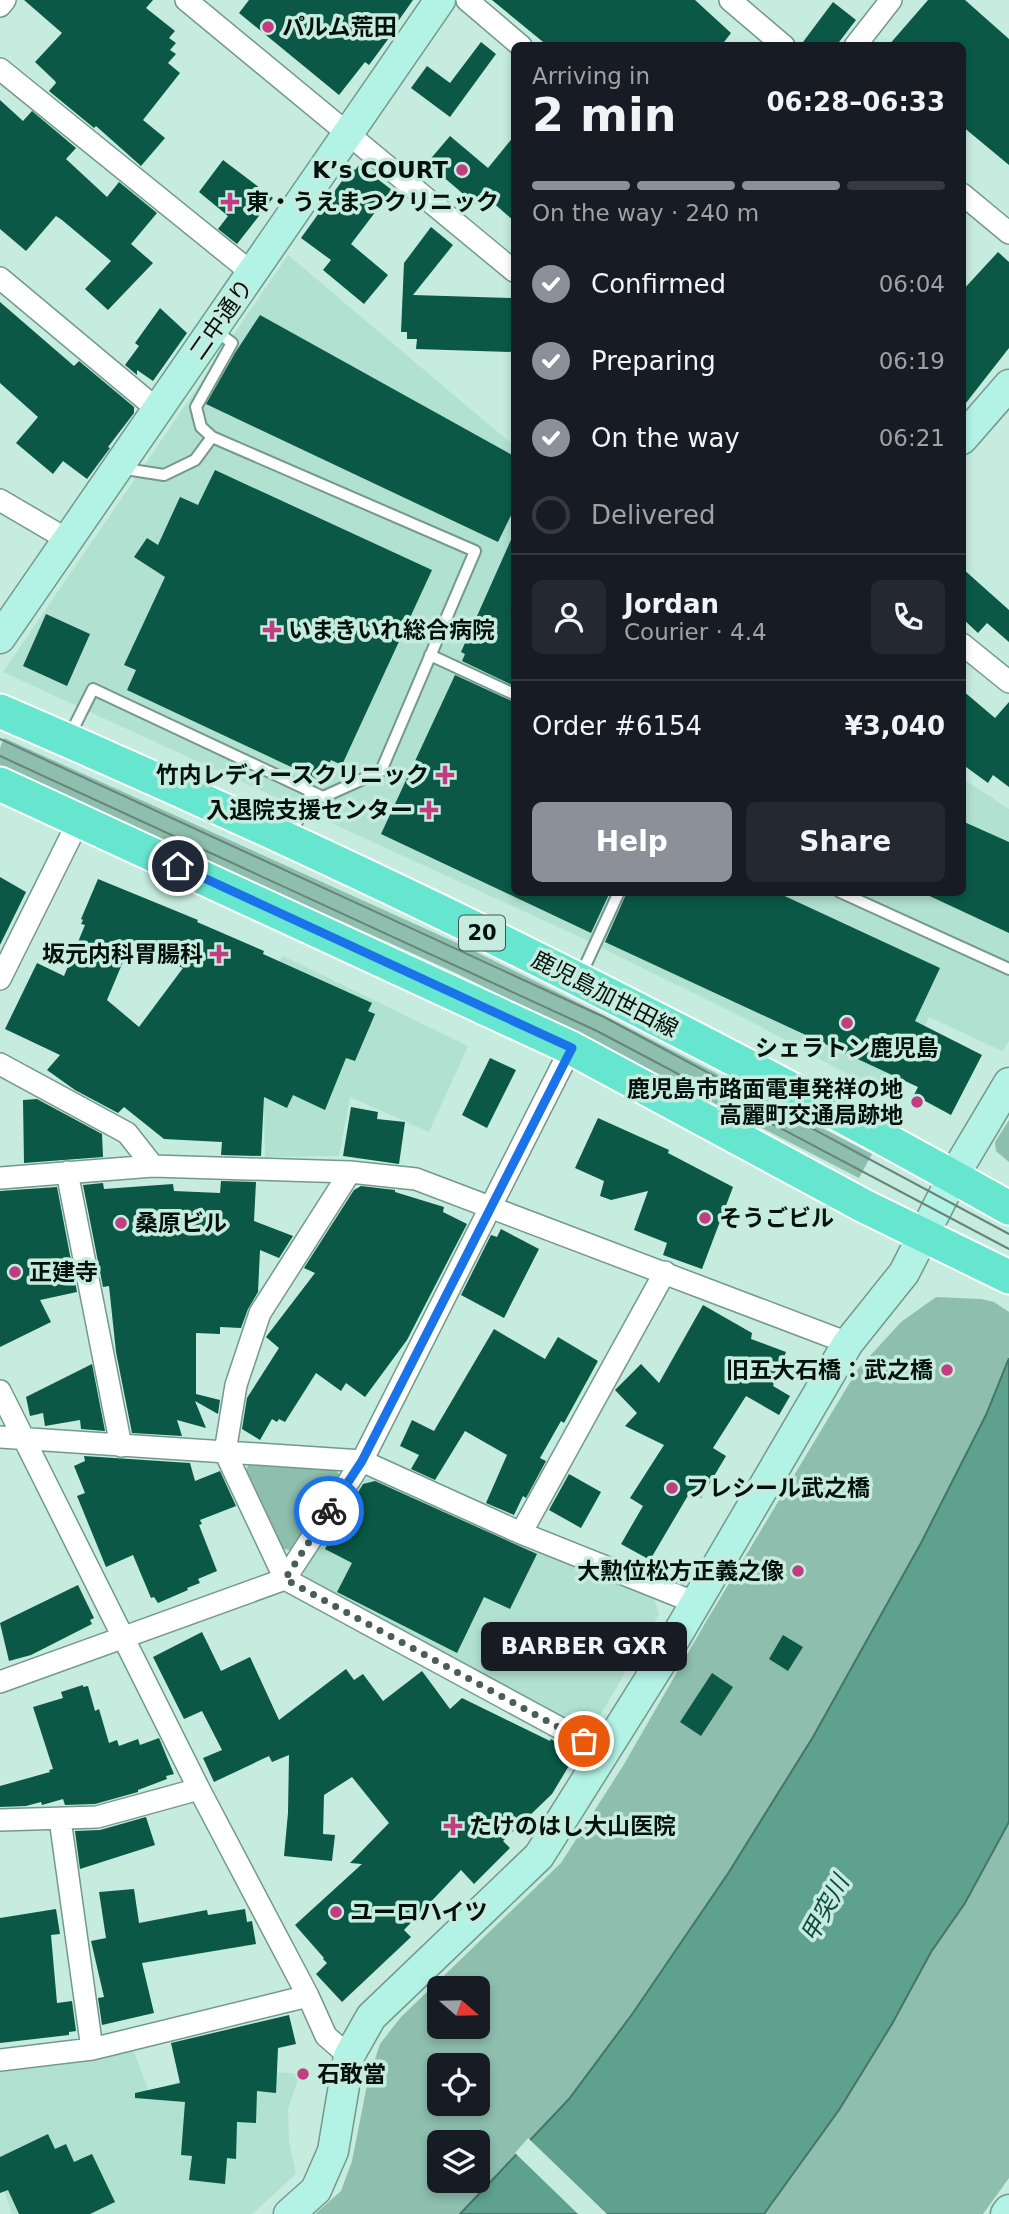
<!DOCTYPE html>
<html lang="en">
<head>
<meta charset="utf-8">
<style>
	:root { --surface:#171b24; --page:#242831; --text:#f1f3f6; --muted:#9ea1a6; --line:#363941; --accent:#8c9099 }
	body { margin:0; font-family:"DejaVu Sans","Noto Sans JP",sans-serif; background:var(--page); color:var(--text); height:100vh; display:flex; flex-direction:column; font-size:26px; white-space:nowrap }
	* { box-sizing:border-box; margin:0 }
	p { font-size:23px; color:var(--muted) }
	.icon { flex:none; width:38px; height:38px; fill:none; stroke:currentColor; stroke-width:2; stroke-linecap:round; stroke-linejoin:round }
	.map { position:relative; flex:1; overflow:hidden }
	.side { position:absolute; left:511px; top:42px; width:455px; height:854px; display:flex; flex-direction:column; background:var(--surface); border-radius:10px; box-shadow:0 4px 10px #0003 }
	.side>* { flex:none }
	.needle { width:46px; rotate:110deg }
	.controls { position:absolute; left:427px; top:1976px; display:grid; gap:14px }
	.controls a { display:grid; place-items:center; width:63px; height:63px; border-radius:10px; background:var(--surface); box-shadow:0 4px 10px #0003; font-size:35px }
	.pin { position:absolute; display:grid; place-items:center; width:60px; height:60px; color:#fff; margin:-30px; border:4px solid #fff; border-radius:50%; box-shadow:0 2px 7px #0007 }
	.courier { position:absolute; display:grid; place-items:center; width:70px; height:70px; margin:-35px; border:5px solid #1a73e8; border-radius:50%; background:#fff; color:#222; box-shadow:0 2px 9px #0007 }
	.bubble { position:absolute; height:49px; border-radius:10px; background:var(--surface); box-shadow:0 4px 10px #0003; font-size:23px; font-weight:700; line-height:49px; text-align:center }
	.summary em { font-style:normal; font-weight:700 }
	.summary div { display:flex; flex-direction:column-reverse }
	.summary { display:flex; align-items:center; justify-content:space-between; height:119px; padding:0 21px }
	h1 { font-size:46px; font-weight:700; line-height:52px }
	.bar { display:grid; grid-template-columns:repeat(4,1fr); gap:10px 7px; align-content:center; height:84px; padding:0 21px }
	.bar i { height:9px; border-radius:5px; background:var(--line) }
	.bar .on { background:var(--accent) }
	.bar p { grid-column:span 4 }
	.line { display:flex; align-items:center; gap:18px; padding:0 21px; border-top:2px solid var(--line) }
	.line div { flex:1 }
	.round { display:grid; place-items:center; flex:none; width:74px; height:74px; border-radius:10px; background:var(--page) }
	ol { padding:0 21px; list-style:none }
	li { display:flex; align-items:center; gap:21px; height:77px }
	li p { margin-inline-start:auto }
	li .icon { padding:7px; border-radius:50%; background:var(--accent); color:#fff; stroke-width:4 }
	li:last-child { color:var(--muted) }
	li i { width:38px; height:38px; border:4px solid var(--line); border-radius:50% }
	.cta { display:flex; gap:14px; margin-top:auto; padding:14px 21px }
	.cta a { flex:1; height:80px; border-radius:10px; background:var(--accent); color:#fff; font-size:28px; font-weight:700; line-height:80px; text-align:center }
	.cta a+a { background:var(--page); color:var(--text) }
	.map>svg:first-child { display:block }
	.built { fill:#b1e1d1 }
	.green { fill:#8dbeae; fill-rule:evenodd }
	.water { fill:#5ea28d; stroke:#437666; stroke-width:2 }
	.pier { fill:#c5ecde }
	.building { fill:#0b5846; fill-rule:evenodd }
	.lines { fill:none; stroke-linecap:round; stroke-linejoin:round }
	.lane-casing { stroke:#74998c; stroke-width:14 }
	.street-casing { stroke:#74998c; stroke-width:24 }
	.secondary-casing { stroke:#74998c; stroke-width:33 }
	.primary-casing { stroke:#fff; stroke-width:37 }
	.lane { stroke:#fff; stroke-width:10 }
	.street { stroke:#fff; stroke-width:21 }
	.secondary { stroke:#b2f3e6; stroke-width:30 }
	.primary { stroke:#66e6ce; stroke-width:33 }
	.tram { stroke:#688379; stroke-width:2 }
	.done { stroke:#485e56; stroke-width:7; stroke-dasharray:0 12.6 }
	.route { stroke:#1a73e8; stroke-width:9 }
	.poi-dot { fill:#c13c81; stroke:#c5ecde; stroke-width:2.5 }
	.labels { text-anchor:middle; dominant-baseline:central; stroke-width:7; stroke-linejoin:round; paint-order:stroke }
	.shield { fill:#c5ecde; stroke:#3e534b; stroke-width:2 }
	.shield-label { font-size:21px; font-weight:bold; fill:#04110c }
	.poi-label { font-size:23px; font-weight:bold; fill:#04110c; stroke:#c5ecde; text-anchor:start }
	.street-label { font-size:23px; fill:#04110c; stroke:#c5ecde }
	.water-label { font-size:24px; font-style:italic; fill:#0f4a3b; stroke:#c5ecde }
</style>
</head>
<body>
<div class="map">
<svg width="1009" height="2214" viewBox="0 0 1009 2214">
	<rect width="100%" height="100%" fill="#c5ecde"/>
	<path class="built" d="M 288,255 L 514,446 L 514,892 L 962,892 L 963,779 L 1009,809 L 1009,1041 L 1002,1051 L 929,1017 L 891,1098 L 752,1022 L 582,938 L 3,672 Z
		M 283,956 L 468,1046 L 429,1132 L 350,1097 L 339,1156 L 265,1157 L 264,1099 L 200,1070 Z
		M 372,1477 L 654,1599 L 659,1614 L 590,1733 L 307,1580 L 302,1569 L 361,1481 Z
		M 133,2049 L 149,2092 L 219,2067 L 300,2074 L 288,2109 L 289,2141 L 296,2174 L 252,2214 L 12,2214 L 0,2178 L 0,2072 L 85,2062 Z"/>
	<path class="green" d="M 4,738 L 468,948 L 627,1027 L 872,1154 L 859,1178 L 615,1052 L 456,973 L 0,767 L 0,748 Z
		M 1009,1120 L 1009,1162 L 996,1151 L 995,1142 Z
		M 936,1297 L 981,1299 L 994,1302 L 1009,1312 L 1009,1356 L 986,1415 L 921,1543 L 813,1737 L 729,1872 L 633,2013 L 569,2099 L 460,2214 L 315,2214 L 341,2191 L 352,2161 L 368,2080 L 380,2044 L 401,2017 L 561,1863 L 623,1766 L 707,1620 L 858,1369 L 901,1322 ZM 439,1988 L 478,1988 L 478,2026 L 439,2026 ZM 439,2065 L 478,2065 L 478,2104 L 439,2104 ZM 439,2142 L 478,2142 L 478,2180 L 439,2180 Z
		M 249,1464 L 334,1466 L 339,1475 L 290,1550 L 277,1548 L 243,1475 Z
		M 1009,1823 L 1009,2178 L 983,2214 L 764,2214 L 772,2205 L 931,1952 L 965,1903 Z"/>
	<path class="water" d="M 1009,1358 L 1009,1822 L 965,1903 L 931,1952 L 892,2024 L 839,2110 L 764,2214 L 460,2214 L 569,2099 L 633,2013 L 729,1872 L 813,1737 L 921,1543 L 986,1415 Z"/>
	<path class="pier" d="M 528,2138 L 607,2214 L 578,2214 L 515,2153 Z"/>
	<path class="building" d="M 24,0 L 153,0 L 146,8 L 175,31 L 169,38 L 176,43 L 170,50 L 176,54 L 168,63 L 180,73 L 143,120 L 165,138 L 141,166 L 96,126 L 94,128 L 49,91 L 56,83 L 55,81 L 35,62 L 62,33 Z
		M 249,0 L 413,0 L 387,37 L 389,38 L 369,65 L 365,62 L 339,95 L 239,13 Z
		M 492,0 L 695,0 L 731,33 L 721,46 L 548,46 Z
		M 928,0 L 965,0 L 1009,39 L 1009,165 L 962,126 L 962,46 L 888,46 Z
		M 833,2 L 856,20 L 836,46 L 800,46 Z
		M 481,42 L 496,54 L 450,117 L 411,88 L 427,66 L 450,83 Z
		M 0,100 L 23,121 L 32,111 L 76,148 L 66,159 L 107,197 L 119,182 L 157,213 L 131,244 L 153,263 L 108,310 L 85,289 L 111,261 L 62,220 L 56,216 L 26,251 L 0,229 Z
		M 450,136 L 488,168 L 514,136 L 514,221 L 483,194 L 475,204 L 427,163 Z
		M 223,160 L 273,198 L 237,244 L 218,229 L 228,216 L 199,192 Z
		M 359,165 L 392,190 L 351,244 L 388,275 L 364,304 L 323,270 L 331,260 L 301,238 L 352,167 L 355,170 Z
		M 431,227 L 453,245 L 413,295 L 514,298 L 514,352 L 416,349 L 417,339 L 407,339 L 407,332 L 401,332 L 404,263 Z
		M 998,252 L 1009,262 L 1009,348 L 962,408 L 962,291 Z
		M 0,302 L 74,366 L 79,361 L 134,407 L 134,413 L 108,447 L 110,448 L 87,479 L 63,461 L 53,474 L 16,443 L 38,417 L 0,383 Z
		M 160,308 L 187,333 L 153,381 L 137,370 L 137,375 L 125,365 L 139,346 L 135,343 Z
		M 260,315 L 514,456 L 514,509 L 498,542 L 206,404 L 235,353 Z
		M 215,470 L 432,570 L 342,765 L 331,760 L 321,781 L 127,690 L 136,670 L 124,665 L 165,577 L 134,557 L 147,538 L 158,545 L 180,497 L 198,505 Z
		M 514,533 L 514,686 L 462,661 L 465,654 L 461,652 Z
		M 962,568 L 1009,610 L 1009,642 L 987,623 L 978,633 L 962,618 Z
		M 46,614 L 90,634 L 67,686 L 23,666 Z
		M 455,675 L 514,702 L 514,892 L 610,892 L 591,933 L 381,834 Z
		M 962,690 L 995,718 L 1009,702 L 1009,787 L 993,775 L 988,783 L 962,764 Z
		M 962,821 L 1009,842 L 1009,933 L 921,892 L 962,892 Z
		M 0,877 L 26,892 L 0,945 Z
		M 98,879 L 198,920 L 197,922 L 264,951 L 263,954 L 372,1003 L 368,1011 L 375,1014 L 355,1061 L 346,1058 L 325,1110 L 293,1095 L 287,1108 L 264,1097 L 261,1156 L 221,1155 L 222,1142 L 164,1139 L 124,1107 L 118,1113 L 75,1090 L 47,1070 L 60,1055 L 5,1029 L 37,963 L 64,976 L 85,925 L 81,924 L 83,920 L 81,919 ZM 130,945 L 183,968 L 139,1027 L 107,1000 Z
		M 627,892 L 776,892 L 940,968 L 915,1021 L 982,1055 L 951,1115 L 914,1095 L 918,1087 L 605,942 Z
		M 490,1058 L 516,1070 L 487,1128 L 462,1115 Z
		M 37,1099 L 102,1134 L 103,1157 L 24,1163 L 23,1100 Z
		M 351,1107 L 378,1112 L 377,1119 L 405,1122 L 399,1164 L 343,1156 Z
		M 598,1118 L 669,1150 L 668,1153 L 733,1187 L 702,1269 L 663,1255 L 667,1243 L 634,1230 L 648,1191 L 611,1200 L 600,1196 L 604,1181 L 575,1168 Z
		M 221,1181 L 256,1182 L 254,1221 L 293,1236 L 279,1258 L 260,1250 L 258,1292 L 248,1309 L 241,1328 L 220,1327 L 220,1334 L 196,1333 L 196,1394 L 220,1400 L 218,1414 L 195,1401 L 206,1428 L 177,1420 L 182,1436 L 132,1433 L 116,1352 L 109,1286 L 103,1287 L 83,1185 L 103,1183 L 104,1189 L 173,1184 L 174,1191 L 220,1193 Z
		M 361,1186 L 395,1190 L 395,1192 L 444,1207 L 443,1212 L 467,1224 L 407,1340 L 365,1397 L 346,1383 L 341,1391 L 316,1373 L 285,1422 L 279,1419 L 277,1422 L 272,1419 L 260,1440 L 242,1429 L 247,1398 L 279,1348 L 266,1337 L 315,1273 L 304,1268 L 354,1190 Z
		M 57,1187 L 77,1292 L 40,1300 L 51,1322 L 0,1347 L 0,1191 Z
		M 501,1229 L 539,1249 L 504,1318 L 461,1295 L 491,1235 L 497,1237 Z
		M 703,1305 L 752,1333 L 751,1339 L 786,1352 L 773,1386 L 790,1396 L 779,1415 L 746,1396 L 713,1448 L 726,1456 L 701,1498 L 690,1492 L 650,1560 L 621,1544 L 643,1506 L 630,1498 L 664,1445 L 625,1426 L 637,1413 L 615,1390 L 641,1364 L 659,1383 Z
		M 494,1329 L 545,1359 L 558,1337 L 598,1361 L 564,1423 L 561,1421 L 540,1458 L 546,1461 L 526,1498 L 523,1496 L 514,1515 L 486,1503 L 507,1455 L 465,1431 L 435,1480 L 411,1469 L 419,1455 L 400,1446 L 412,1420 L 434,1431 Z
		M 92,1364 L 105,1431 L 81,1429 L 80,1420 L 45,1426 L 43,1413 L 30,1416 L 26,1397 Z
		M 84,1456 L 190,1463 L 195,1481 L 220,1471 L 236,1506 L 200,1520 L 202,1524 L 199,1525 L 217,1571 L 198,1579 L 200,1583 L 187,1588 L 188,1590 L 158,1603 L 154,1597 L 151,1598 L 133,1555 L 106,1567 L 77,1496 L 85,1493 L 74,1466 L 85,1461 Z
		M 569,1474 L 601,1492 L 581,1528 L 549,1510 Z
		M 375,1481 L 537,1554 L 510,1609 L 484,1597 L 457,1653 L 337,1592 L 352,1563 L 325,1549 L 363,1484 Z
		M 78,1585 L 94,1618 L 90,1620 L 92,1624 L 31,1655 L 9,1661 L 0,1623 Z
		M 202,1632 L 221,1671 L 250,1657 L 279,1720 L 346,1669 L 354,1680 L 363,1674 L 383,1701 L 422,1671 L 450,1709 L 462,1698 L 550,1741 L 551,1739 L 576,1754 L 552,1794 L 503,1841 L 510,1848 L 474,1884 L 461,1870 L 404,1930 L 411,1937 L 342,2002 L 316,1974 L 327,1963 L 323,1959 L 324,1958 L 295,1925 L 362,1864 L 350,1863 L 389,1823 L 352,1777 L 324,1795 L 323,1834 L 335,1835 L 332,1861 L 284,1856 L 288,1813 L 289,1755 L 272,1762 L 269,1756 L 214,1782 L 203,1758 L 222,1750 L 202,1711 L 184,1719 L 153,1657 Z
		M 783,1635 L 803,1647 L 788,1671 L 769,1659 Z
		M 712,1673 L 733,1687 L 701,1736 L 680,1722 Z
		M 83,1685 L 83,1687 L 88,1686 L 95,1711 L 99,1709 L 109,1743 L 117,1740 L 119,1746 L 138,1739 L 140,1745 L 159,1738 L 174,1774 L 166,1776 L 167,1779 L 138,1790 L 138,1792 L 95,1804 L 65,1805 L 63,1799 L 42,1805 L 41,1802 L 26,1806 L 0,1807 L 0,1786 L 50,1772 L 49,1770 L 53,1769 L 33,1707 L 63,1698 L 61,1692 Z
		M 146,1817 L 155,1845 L 80,1869 L 75,1831 L 100,1830 Z
		M 134,1889 L 139,1923 L 207,1910 L 208,1915 L 245,1909 L 247,1922 L 252,1921 L 256,1944 L 142,1963 L 154,2013 L 102,2025 L 98,1998 L 104,1997 L 91,1941 L 106,1938 L 99,1892 Z
		M 56,1909 L 60,1934 L 51,1935 L 57,2003 L 72,2001 L 76,2031 L 69,2032 L 69,2035 L 0,2043 L 0,1918 Z
		M 289,2015 L 296,2044 L 278,2048 L 276,2093 L 257,2091 L 256,2123 L 237,2122 L 236,2159 L 227,2158 L 225,2184 L 189,2180 L 192,2156 L 181,2155 L 185,2102 L 135,2098 L 135,2093 L 180,2083 L 171,2043 Z
		M 48,2134 L 55,2149 L 66,2144 L 74,2162 L 92,2154 L 115,2202 L 90,2214 L 19,2214 L 8,2190 L 0,2193 L 0,2157 Z"/>
	<g class="lines">
		<defs>
			<path id="lane" d="M 119,468 L 164,475 L 195,460 L 212,437
				M 430,655 L 514,694
				M 69,737 L 93,689 L 323,797 L 381,771 L 475,551 L 212,437 L 201,427 L 196,407 L 232,343 L 216,331
				M 290,837 L 311,792
				M 840,892 L 1009,969
				M 580,977 L 619,892"/>
			<path id="street" d="M 186,0 L 514,271
				M 467,0 L 521,46
				M 730,0 L 784,46
				M 0,6 L 5,0
				M 855,46 L 891,0
				M 0,69 L 252,273
				M 962,194 L 1009,233
				M 0,278 L 158,410
				M 0,500 L 68,540
				M 962,644 L 1009,682
				M 0,979 L 79,820
				M 0,1064 L 127,1133 L 153,1166
				M 67,1172 L 121,1446
				M 350,1172 L 260,1313 L 236,1385 L 225,1452 L 285,1579 L 606,1753
				M 0,1178 L 153,1166 L 350,1172 L 416,1179 L 848,1343
				M 0,1391 L 199,1789 L 308,1996 L 326,2036 L 349,2056
				M 0,1437 L 362,1461 L 521,1533 L 696,1603
				M 521,1533 L 665,1272
				M 0,1682 L 285,1579 L 362,1461 L 571,1048
				M 60,1819 L 92,2049
				M 0,1820 L 97,1817 L 199,1789
				M 0,2060 L 92,2049 L 308,1996"/>
			<path id="secondary" d="M 962,439 L 1009,385
				M 0,638 L 440,0
				M 289,2214 L 316,2190 L 333,2151 L 349,2056 L 371,2017 L 539,1856 L 664,1657 L 848,1343 L 904,1273 L 953,1177 L 1009,1083
				M 1006,2214 L 1009,2210"/>
			<path id="primary" d="M 0,711 C 344,859 682,1024 1009,1208
				M 0,784 L 571,1048 L 864,1206 L 1009,1277"/>
		</defs>
		<use href="#lane" class="lane-casing"/>
		<use href="#street" class="street-casing"/>
		<use href="#secondary" class="secondary-casing"/>
		<use href="#primary" class="primary-casing"/>
		<use href="#lane" class="lane"/>
		<use href="#street" class="street"/>
		<use href="#secondary" class="secondary"/>
		<use href="#primary" class="primary"/>
		<path class="tram" d="M 0,739 L 604,1017 L 1009,1234
			M 0,756 L 597,1031 L 1009,1249"/>
	</g>
	<g class="lines">
		<path class="done" d="M 329,1511 L 285,1579 L 584,1741"/>
		<path class="route" d="M 178,866 L 572,1048 L 362,1461 L 329,1511"/>
	</g>
	<g class="poi-dot">
		<circle cx="268" cy="27" r="7"/>
		<circle cx="462" cy="170" r="7"/>
		<path d="M226.5 191.5h7v7h7v7h-7v7h-7v-7h-7v-7h7z"/>
		<path d="M268.5 619.5h7v7h7v7h-7v7h-7v-7h-7v-7h7z"/>
		<path d="M441.5 764.5h7v7h7v7h-7v7h-7v-7h-7v-7h7z"/>
		<path d="M425.5 799.5h7v7h7v7h-7v7h-7v-7h-7v-7h7z"/>
		<path d="M215.5 943.5h7v7h7v7h-7v7h-7v-7h-7v-7h7z"/>
		<circle cx="847" cy="1023" r="7"/>
		<circle cx="917" cy="1102" r="7"/>
		<circle cx="705" cy="1218" r="7"/>
		<circle cx="121" cy="1223" r="7"/>
		<circle cx="15" cy="1272" r="7"/>
		<circle cx="947" cy="1370" r="7"/>
		<circle cx="672" cy="1488" r="7"/>
		<circle cx="798" cy="1571" r="7"/>
		<path d="M449.5 1815.5h7v7h7v7h-7v7h-7v-7h-7v-7h7z"/>
		<circle cx="336" cy="1912" r="7"/>
		<circle cx="303" cy="2074" r="7"/>
	</g>
	<g class="labels">
		<rect class="shield" x="459" y="915.5" width="46" height="35" rx="5"/>
		<g class="shield-label">
			<text x="482" y="933">20</text>
		</g>
		<g class="poi-label">
			<text x="282" y="27">パルム荒田</text>
			<text x="448" y="170" text-anchor="end">K’s COURT</text>
			<text x="246" y="202">東・うえまつクリニック</text>
			<text x="288" y="630">いまきいれ総合病院</text>
			<text x="429" y="775" text-anchor="end">竹内レディースクリニック</text>
			<text x="413" y="810" text-anchor="end">入退院支援センター</text>
			<text x="203" y="954" text-anchor="end">坂元内科胃腸科</text>
			<text x="847" y="1048" text-anchor="middle">シェラトン鹿児島</text>
			<text x="903" y="1089" text-anchor="end">鹿児島市路面電車発祥の地<tspan x="903" dy="26">高麗町交通局跡地</tspan></text>
			<text x="719" y="1218">そうごビル</text>
			<text x="135" y="1223">桑原ビル</text>
			<text x="29" y="1272">正建寺</text>
			<text x="933" y="1370" text-anchor="end">旧五大石橋：武之橋</text>
			<text x="686" y="1488">フレシール武之橋</text>
			<text x="784" y="1571" text-anchor="end">大勲位松方正義之像</text>
			<text x="469" y="1826">たけのはし大山医院</text>
			<text x="350" y="1912">ユーロハイツ</text>
			<text x="317" y="2074">石敢當</text>
		</g>
		<g class="street-label">
			<text transform="translate(221 319) rotate(-55)">二中通り</text>
			<text transform="translate(605 994) rotate(27)">鹿児島加世田線</text>
		</g>
		<g class="water-label">
			<text transform="translate(825 1909) rotate(-61)">甲突川</text>
		</g>
	</g>
</svg>
<div class="controls">
<a><svg class="needle" viewBox="-14 -14 28 28"><path d="M0-13l5 13h-10z" fill="#e53935"/><path d="M0 13l5-13h-10z" fill="#9ea1a6"/></svg></a>
<a><svg class="icon" aria-label="locate" viewBox="0 0 24 24"><circle cx="12" cy="12" r="6"/><path d="M12 2v4M12 18v4M2 12h4M18 12h4"/></svg></a>
<a><svg class="icon" aria-label="layers" viewBox="0 0 24 24"><path d="M12 4l9 5-9 5-9-5zM3 14l9 5 9-5"/></svg></a>
</div>
<div class="pin" style="left:584px;top:1741px;background:#ea580c"><svg class="icon" aria-label="bag" viewBox="0 0 24 24"><path d="M5 8h14l-1 12H6zM9 8a3 3 0 0 1 6 0"/></svg></div>
<div class="pin" style="left:178px;top:866px;background:#1f2937"><svg class="icon" aria-label="home" viewBox="0 0 24 24"><path d="M3 11l9-7 9 7M6 9v11h12V9"/></svg></div>
<div class="courier" style="left:329px;top:1511px"><svg class="icon" aria-label="bike" viewBox="0 0 24 24"><circle cx="6" cy="16" r="4"/><circle cx="18" cy="16" r="4"/><path d="M6 16l4-8h5l3 8M10 8l3 8H6M13 5h3"/></svg></div>
<div class="bubble" style="left:481px;top:1622px;width:206px">BARBER GXR</div>
<section class="side">
<div class="summary"><div><h1>2 min</h1><p>Arriving in</p></div><em>06:28–06:33</em></div>
<div class="bar"><i class="on"></i><i class="on"></i><i class="on"></i><i></i><p>On the way · 240 m</p></div>
<ol>
<li><svg class="icon" aria-label="check" viewBox="0 0 24 24"><path d="M5 12l5 5 9-10"/></svg>Confirmed<p>06:04</p></li>
<li><svg class="icon" aria-label="check" viewBox="0 0 24 24"><path d="M5 12l5 5 9-10"/></svg>Preparing<p>06:19</p></li>
<li><svg class="icon" aria-label="check" viewBox="0 0 24 24"><path d="M5 12l5 5 9-10"/></svg>On the way<p>06:21</p></li>
<li><i></i>Delivered</li>
</ol>
<div class="line" style="height:126px"><a class="round"><svg class="icon" aria-label="person" viewBox="0 0 24 24"><circle cx="12" cy="8" r="4"/><path d="M4 21q1-7 8-7t8 7"/></svg></a><div><b>Jordan</b><p>Courier · 4.4</p></div><a class="round"><svg class="icon" aria-label="phone" viewBox="0 0 24 24"><path d="M5 4h4l2 5-3 2q2 4 5 5l2-3 5 2v4C11 20 4 13 5 4z"/></svg></a></div>
<div class="line" style="height:91px"><div>Order #6154</div><b>¥3,040</b></div>
<div class="cta"><a>Help</a><a>Share</a></div>
</section>
</div>
</body>
</html>
